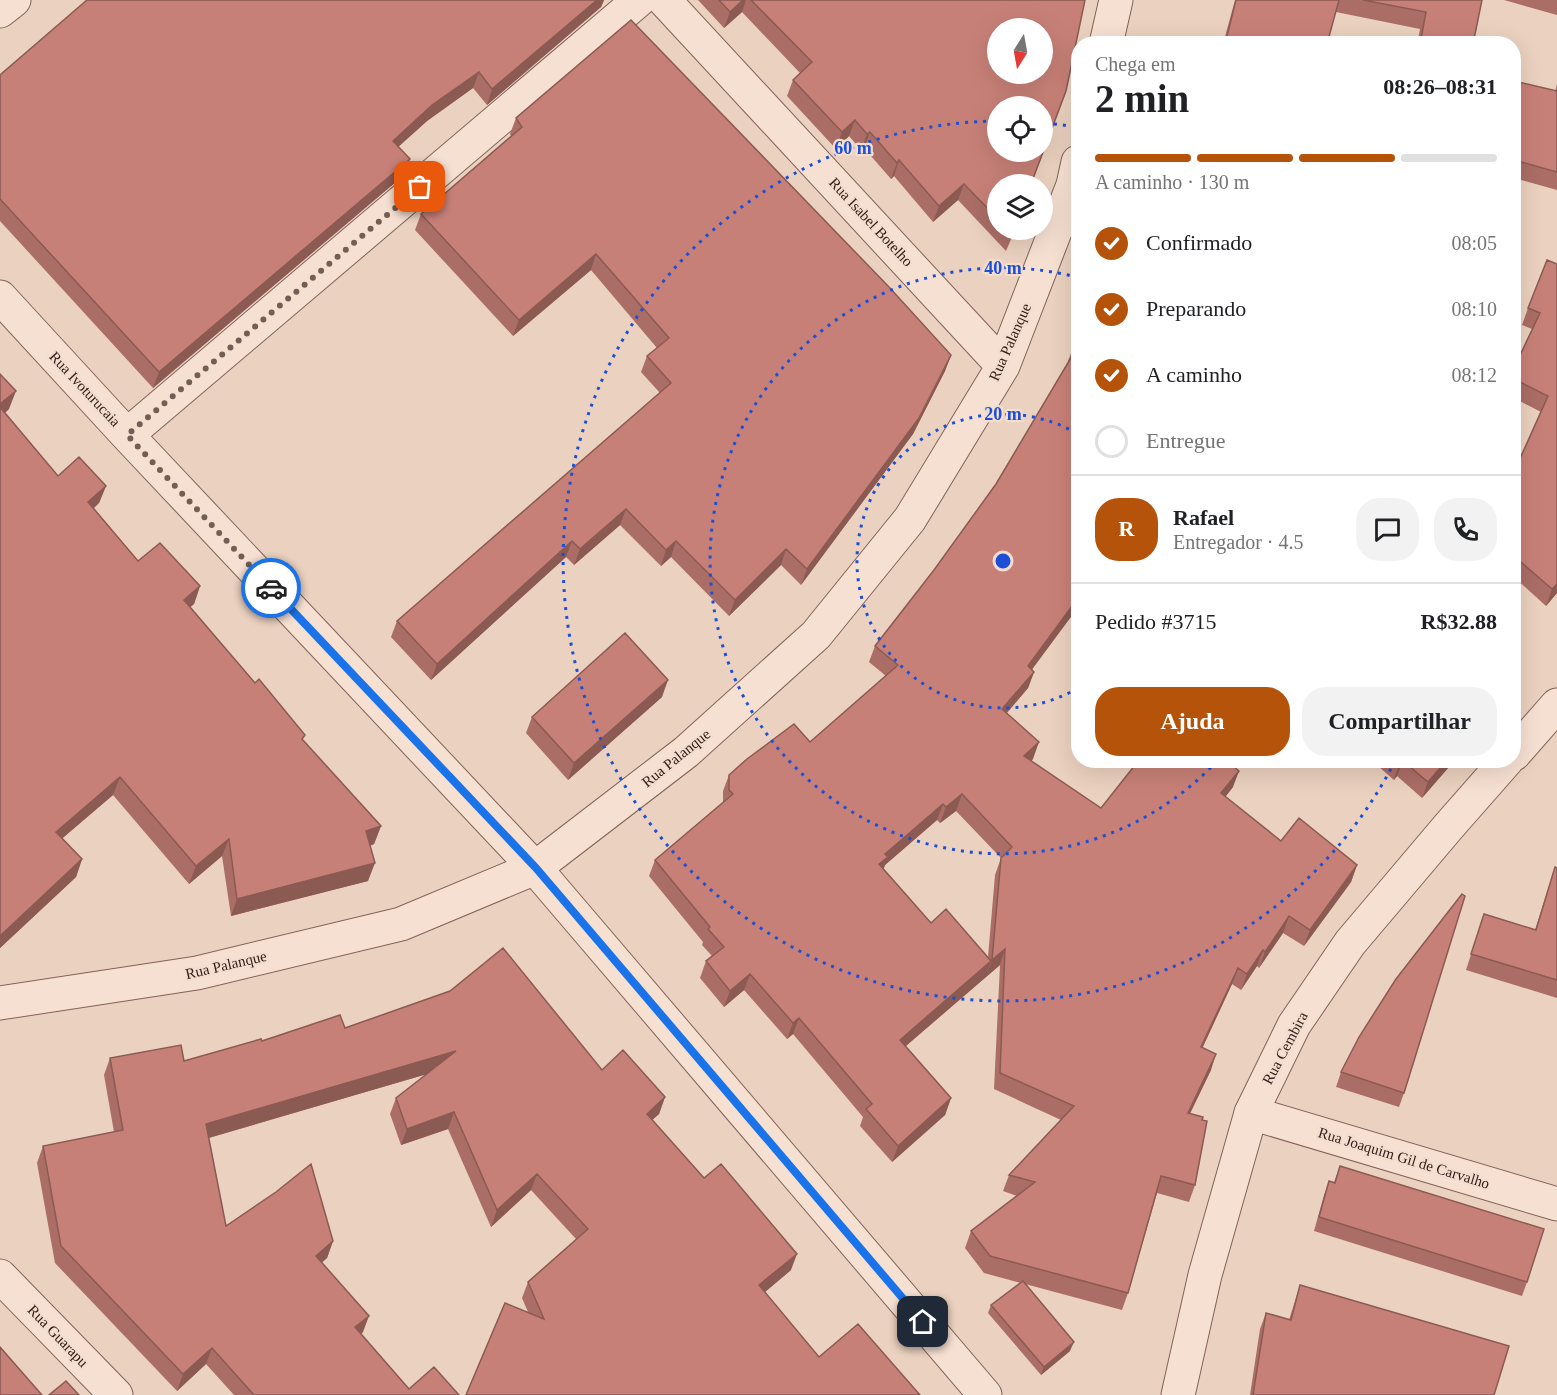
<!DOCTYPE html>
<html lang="pt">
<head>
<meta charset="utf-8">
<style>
	:root { --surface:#fff; --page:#f2f2f2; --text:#202124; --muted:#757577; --line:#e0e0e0; --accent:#b45309 }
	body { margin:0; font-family:Georgia,serif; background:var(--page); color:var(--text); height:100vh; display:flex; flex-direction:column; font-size:22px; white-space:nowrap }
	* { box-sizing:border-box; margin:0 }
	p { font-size:20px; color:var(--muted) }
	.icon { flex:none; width:33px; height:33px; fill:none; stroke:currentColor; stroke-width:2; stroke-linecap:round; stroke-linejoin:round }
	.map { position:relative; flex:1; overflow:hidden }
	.drawer { position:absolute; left:1071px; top:36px; width:450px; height:732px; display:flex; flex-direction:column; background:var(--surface); border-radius:24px; box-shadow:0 6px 24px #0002 }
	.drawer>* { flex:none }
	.needle { width:39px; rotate:191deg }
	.tools { position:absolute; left:987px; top:18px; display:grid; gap:12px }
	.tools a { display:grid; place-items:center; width:66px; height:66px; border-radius:50%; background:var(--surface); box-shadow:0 6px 24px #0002; font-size:30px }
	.pin { position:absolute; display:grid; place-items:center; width:51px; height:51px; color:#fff; margin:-26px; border-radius:12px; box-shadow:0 3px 9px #0006 }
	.courier { position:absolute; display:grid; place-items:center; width:60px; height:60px; margin:-30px; border:4px solid #1a73e8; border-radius:50%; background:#fff; color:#222; box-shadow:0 2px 8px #0007 }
	.head em { font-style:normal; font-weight:600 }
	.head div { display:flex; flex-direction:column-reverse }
	.head { display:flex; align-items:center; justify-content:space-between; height:102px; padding:0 24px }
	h1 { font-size:39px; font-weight:600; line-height:45px }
	.bar { display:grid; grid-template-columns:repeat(4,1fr); gap:9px 6px; align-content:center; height:72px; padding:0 24px }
	.bar i { height:8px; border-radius:4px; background:var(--line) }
	.bar .current { background:var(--accent) }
	.bar p { grid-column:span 4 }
	.line { display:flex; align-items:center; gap:15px; padding:0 24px; border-top:2px solid var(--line) }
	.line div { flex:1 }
	.round { display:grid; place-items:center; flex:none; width:63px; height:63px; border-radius:24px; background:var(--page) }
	ol { padding:0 24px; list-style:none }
	li { display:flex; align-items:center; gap:18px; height:66px }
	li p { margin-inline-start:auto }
	li .icon { padding:6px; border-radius:50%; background:var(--accent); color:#fff; stroke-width:4 }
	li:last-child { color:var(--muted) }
	li i { width:33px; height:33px; border:3px solid var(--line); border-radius:50% }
	.button { display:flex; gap:12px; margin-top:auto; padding:12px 24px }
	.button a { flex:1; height:69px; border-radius:24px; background:var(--accent); color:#fff; font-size:24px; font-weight:600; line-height:69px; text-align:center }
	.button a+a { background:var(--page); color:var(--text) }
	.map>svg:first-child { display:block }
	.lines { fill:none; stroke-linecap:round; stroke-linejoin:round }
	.minor-casing { stroke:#826259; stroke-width:35 }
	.tertiary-casing { stroke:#826259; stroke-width:35 }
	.minor { stroke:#f6e0d2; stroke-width:33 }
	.tertiary { stroke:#f6e0d2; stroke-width:33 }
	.wall { fill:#ab6e66; fill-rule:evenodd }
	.shaded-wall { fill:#8b5a53 }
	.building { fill:#c78077; stroke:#8b5a53; stroke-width:1.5; fill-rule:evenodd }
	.done { stroke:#735e55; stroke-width:6; stroke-dasharray:0 10.8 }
	.route { stroke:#1a73e8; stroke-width:8 }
	.ring { fill:none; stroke:#1d4ed8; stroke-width:3; stroke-dasharray:3 6 }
	.labels { text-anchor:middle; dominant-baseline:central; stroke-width:4.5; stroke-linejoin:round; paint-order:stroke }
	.street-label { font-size:15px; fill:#33201c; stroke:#f3ddce }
	.centre { fill:#1d4ed8; stroke:#f3ddce; stroke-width:3 }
	.ring-label { font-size:18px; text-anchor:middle; font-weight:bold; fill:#1d4ed8; stroke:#f3ddce; stroke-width:4.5; stroke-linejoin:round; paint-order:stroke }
</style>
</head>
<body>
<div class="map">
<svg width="1557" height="1395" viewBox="0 0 1557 1395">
	<rect width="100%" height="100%" fill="#ebd1bf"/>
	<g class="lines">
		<defs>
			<path id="minor" d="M 664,0 L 1003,366
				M 0,11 L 14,0
				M 1106,44 L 1116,0
				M 0,297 L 127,435 L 535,868 L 985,1395
				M 127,435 L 639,0
				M 0,1003 L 197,973 L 401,924 L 535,868 L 686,752 L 816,635 L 910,519 L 1003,366 L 1073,185 L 1078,162
				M 1251,1113 L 1557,1204
				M 0,1276 L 116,1395"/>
			<path id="tertiary" d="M 1514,754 L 1557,705
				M 1178,1395 L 1205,1275 L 1251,1113 L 1294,1025 L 1350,943 L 1449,826 L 1507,760"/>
		</defs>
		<use href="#minor" class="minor-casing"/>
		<use href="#tertiary" class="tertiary-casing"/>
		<use href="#minor" class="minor"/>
		<use href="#tertiary" class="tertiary"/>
	</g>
	<path class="wall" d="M 87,0 L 604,0 L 601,7 L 487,105 L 473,88 L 427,121 L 398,147 L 410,159 L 404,175 L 153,388 L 0,221 L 0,75 Z
		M 698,0 L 1085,0 L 998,184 L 998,230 L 1015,230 L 1006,251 L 958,200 L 933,222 L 894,176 L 891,179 L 864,148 L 861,150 L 849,136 L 836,149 L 787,96 L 793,80 L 800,73 L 742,12 L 724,28 Z
		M 1235,0 L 1482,0 L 1473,44 L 1417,44 L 1420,29 L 1336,12 L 1327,44 L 1223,44 Z
		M 1504,0 L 1557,0 L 1557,15 Z
		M 1514,81 L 1555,92 L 1557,84 L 1557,190 L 1514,178 Z
		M 516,118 L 951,355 L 945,371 L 913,434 L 801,585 L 781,565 L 729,616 L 671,557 L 661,566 L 620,525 L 574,565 L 566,557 L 431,680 L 391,637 L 397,621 L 660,393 L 641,372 L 647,356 L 657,348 L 591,270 L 513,336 L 415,230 L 421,214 L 511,136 L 510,134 Z
		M 1557,264 L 1557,593 L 1546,606 L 1514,577 L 1514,472 L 1541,412 L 1514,398 L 1514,368 L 1532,329 L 1522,325 L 1528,308 Z
		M 1078,335 L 1078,618 L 1073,614 L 1032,669 L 1034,672 L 1028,688 L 1007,713 L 1033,759 L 1031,761 L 1101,808 L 1233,787 L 1225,797 L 1281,841 L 1357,865 L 1351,882 L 1304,946 L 1283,933 L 1259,968 L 1257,966 L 1241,990 L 1232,984 L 1203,1047 L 1211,1070 L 1190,1114 L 1195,1185 L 1189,1202 L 1157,1193 L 1128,1293 L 1122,1310 L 1025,1284 L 1070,1351 L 1041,1375 L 988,1313 L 991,1305 L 1021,1283 L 984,1273 L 965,1248 L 971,1231 L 1017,1196 L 1003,1191 L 1009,1175 L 1061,1120 L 994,1089 L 1000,965 L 986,977 L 986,975 L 986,977 L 906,1046 L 951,1098 L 945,1115 L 892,1162 L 860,1126 L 863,1117 L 793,1034 L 787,1039 L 744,990 L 724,1007 L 700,978 L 706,961 L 712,956 L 702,945 L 703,942 L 649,876 L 655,860 L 723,802 L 723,791 L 729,775 L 810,742 L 886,676 L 869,662 L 875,646 L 934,570 L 996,484 L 1069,361 L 1068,361 ZM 956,811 L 1001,858 L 995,875 L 988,957 L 931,923 L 883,869 L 885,865 L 937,820 L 940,823 Z
		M 0,374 L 9,409 L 5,413 L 58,476 L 106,486 L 99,503 L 94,508 L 138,561 L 200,586 L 194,604 L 190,607 L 303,740 L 381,826 L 374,844 L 370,846 L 368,881 L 231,916 L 222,856 L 189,884 L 113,795 L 62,838 L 82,859 L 76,877 L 0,948 Z
		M 662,697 L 568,780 L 526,733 L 532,717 Z
		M 1371,760 L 1455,760 L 1422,798 L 1397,776 L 1394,780 Z
		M 1555,867 L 1557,868 L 1557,998 L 1466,970 L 1484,914 L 1535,930 Z
		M 345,1028 L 602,1070 L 665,1097 L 659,1114 L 652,1120 L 704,1178 L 791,1270 L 765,1292 L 819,1357 L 920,1395 L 466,1395 L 528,1312 L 522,1298 L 528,1282 L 576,1239 L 531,1190 L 491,1227 L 448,1129 L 401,1145 L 390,1114 L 396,1098 L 427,1074 L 209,1138 L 226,1226 L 333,1241 L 327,1258 L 321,1263 L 363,1332 L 361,1334 L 409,1389 L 459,1395 L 234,1395 L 206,1364 L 177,1391 L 55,1263 L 37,1163 L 43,1146 L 114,1132 L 104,1075 L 110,1058 L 184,1061 L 262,1041 Z
		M 1341,1072 L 1404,1093 L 1399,1107 L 1336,1087 Z
		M 1340,1166 L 1527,1282 L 1522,1296 L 1314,1231 L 1324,1195 L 1329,1181 L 1334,1182 Z
		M 1300,1285 L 1494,1395 L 1250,1395 L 1260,1329 L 1266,1313 L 1289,1320 Z"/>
	<path class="shaded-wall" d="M 597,0 L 604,0 L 601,7 L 487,105 L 492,89 Z
		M 743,0 L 746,0 L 742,12 L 724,28 L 730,12 Z
		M 479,72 L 473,88 L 427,121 L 387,157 L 393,141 L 432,105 Z
		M 855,120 L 849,136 L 836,149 L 842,132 Z
		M 870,132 L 864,148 L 861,150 L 867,134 Z
		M 410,159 L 404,175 L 153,388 L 159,372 Z
		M 899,160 L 894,176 L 891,179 L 897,163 Z
		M 964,184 L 958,200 L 933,222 L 939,206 Z
		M 596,254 L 591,270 L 513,336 L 519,320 Z
		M 951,355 L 945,371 L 913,434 L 801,585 L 807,569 Z
		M 16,391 L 9,409 L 0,417 L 0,404 Z
		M 106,486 L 99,503 L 81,519 L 88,502 Z
		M 626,509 L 620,525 L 574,565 L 580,549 Z
		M 572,541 L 566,557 L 431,680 L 437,664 Z
		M 676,541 L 671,557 L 661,566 L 666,550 Z
		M 786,549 L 781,565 L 729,616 L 735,600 Z
		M 1557,584 L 1557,593 L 1546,606 L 1552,589 Z
		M 200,586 L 194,604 L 178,618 L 184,600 Z
		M 1078,598 L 1073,614 L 1022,683 L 1028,666 Z
		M 1034,672 L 1028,688 L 996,725 L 1002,709 Z
		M 668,680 L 662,697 L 568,780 L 574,763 Z
		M 1039,742 L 1033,759 L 1018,773 L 1024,756 Z
		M 1447,760 L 1455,760 L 1422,798 L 1428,782 Z
		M 1403,761 L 1397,776 L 1394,780 L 1399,764 Z
		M 1239,771 L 1233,787 L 1215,810 L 1221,793 Z
		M 120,777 L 113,795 L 50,849 L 56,832 Z
		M 962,794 L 956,811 L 940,823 L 946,807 Z
		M 943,804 L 937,820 L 885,865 L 882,873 L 879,864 L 885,854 Z
		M 381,826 L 374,844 L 359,849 L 366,831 Z
		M 229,839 L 222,856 L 189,884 L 196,866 Z
		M 82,859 L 76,877 L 0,948 L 0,936 Z
		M 375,863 L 368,881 L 231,916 L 237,899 Z
		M 1357,865 L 1351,882 L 1304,946 L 1310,930 Z
		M 1289,916 L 1283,933 L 1259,968 L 1265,952 Z
		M 1005,949 L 1000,965 L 986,977 L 992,960 Z
		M 1263,950 L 1257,966 L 1241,990 L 1247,974 Z
		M 991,961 L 986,977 L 894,1056 L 900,1040 Z
		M 1238,968 L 1232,984 L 1195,1063 L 1201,1047 Z
		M 750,974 L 744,990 L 724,1007 L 730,991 Z
		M 799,1018 L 793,1034 L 787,1039 L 793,1023 Z
		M 456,1051 L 451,1067 L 201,1140 L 206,1124 Z
		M 1216,1054 L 1211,1070 L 1182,1129 L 1188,1113 Z
		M 665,1097 L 659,1114 L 641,1130 L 647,1114 Z
		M 951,1098 L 945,1115 L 892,1162 L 898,1146 Z
		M 454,1112 L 448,1129 L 401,1145 L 407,1129 Z
		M 537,1174 L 531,1190 L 491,1227 L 497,1210 Z
		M 333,1241 L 327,1258 L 310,1273 L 316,1256 Z
		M 797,1254 L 791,1270 L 753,1302 L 759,1285 Z
		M 369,1316 L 363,1332 L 349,1344 L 355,1327 Z
		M 1074,1342 L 1070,1351 L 1041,1375 L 1044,1367 Z
		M 212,1348 L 206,1364 L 177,1391 L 183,1374 Z"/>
	<path class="building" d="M 87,0 L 597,0 L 492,89 L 479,72 L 432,105 L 393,141 L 410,159 L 159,372 L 0,199 L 0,75 Z
		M 719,0 L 743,0 L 730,12 Z
		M 751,0 L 1085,0 L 1066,91 L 1031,184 L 998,184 L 998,219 L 964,184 L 939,206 L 899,160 L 897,163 L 870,132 L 867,134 L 855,120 L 842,132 L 793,80 L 812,62 ZM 998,28 L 1042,28 L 1042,74 L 998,74 ZM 998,106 L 1042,106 L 1042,152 L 998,152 Z
		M 1236,0 L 1339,0 L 1327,44 L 1225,44 Z
		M 1363,0 L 1482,0 L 1473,44 L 1420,44 L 1426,12 Z
		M 631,20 L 889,287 L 951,355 L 919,418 L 807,569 L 786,549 L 735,600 L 676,541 L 666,550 L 626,509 L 580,549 L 572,541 L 437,664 L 397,621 L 671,383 L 647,356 L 669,338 L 596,254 L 519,320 L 421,214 L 522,127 L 516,118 Z
		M 1514,81 L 1557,91 L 1557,172 L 1514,160 Z
		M 1007,230 L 1014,230 L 1012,235 Z
		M 1547,260 L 1557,264 L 1557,584 L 1552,589 L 1514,556 L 1514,472 L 1548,396 L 1514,379 L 1514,368 L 1540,313 L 1528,308 Z
		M 1078,335 L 1078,598 L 1028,666 L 1034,672 L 1002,709 L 1039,742 L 1024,756 L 1101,808 L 1139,760 L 1226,760 L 1239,771 L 1221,793 L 1281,841 L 1299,818 L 1357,865 L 1310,930 L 1289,916 L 1265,952 L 1263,950 L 1247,974 L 1238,968 L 1201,1047 L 1216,1054 L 1188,1113 L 1203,1117 L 1202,1120 L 1207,1121 L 1195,1185 L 1161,1176 L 1128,1293 L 990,1256 L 971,1231 L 1035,1182 L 1009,1175 L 1074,1106 L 1000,1073 L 1005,949 L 992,960 L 1001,858 L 1012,847 L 962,794 L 946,807 L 943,804 L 885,854 L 888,857 L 879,864 L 931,923 L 946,909 L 991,961 L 900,1040 L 951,1098 L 898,1146 L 866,1109 L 872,1104 L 799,1018 L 793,1023 L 750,974 L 730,991 L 706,961 L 724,947 L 708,929 L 710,927 L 655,860 L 733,794 L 729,790 L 729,775 L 747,759 L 794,724 L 810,742 L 898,665 L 875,646 L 934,570 L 996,484 L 1078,346 L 1074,344 Z
		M 0,374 L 16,391 L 0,404 Z
		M 0,407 L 58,476 L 79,457 L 106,486 L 88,502 L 138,561 L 160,543 L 200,586 L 184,600 L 255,683 L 259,679 L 305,735 L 302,739 L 381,826 L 366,831 L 375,863 L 237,899 L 229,839 L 196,866 L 120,777 L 56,832 L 82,859 L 0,936 Z
		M 625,633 L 668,680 L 574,763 L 532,717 Z
		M 1395,760 L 1447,760 L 1428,782 L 1403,761 L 1399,764 Z
		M 1555,867 L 1557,868 L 1557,980 L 1471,954 L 1484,914 L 1536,930 Z
		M 1462,894 L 1465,896 L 1404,1093 L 1341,1072 L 1359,1037 L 1396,979 Z
		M 503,948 L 602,1070 L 623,1050 L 665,1097 L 647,1114 L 704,1178 L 721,1164 L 797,1254 L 759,1285 L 819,1357 L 858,1324 L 920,1395 L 466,1395 L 505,1303 L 544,1319 L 528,1282 L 588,1229 L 537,1174 L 497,1210 L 454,1112 L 407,1129 L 396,1098 L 456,1051 L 206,1124 L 226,1226 L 276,1192 L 311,1164 L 333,1241 L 316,1256 L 369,1316 L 355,1327 L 409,1389 L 434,1367 L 459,1395 L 254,1395 L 212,1348 L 183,1374 L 61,1246 L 43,1146 L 123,1130 L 110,1058 L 181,1045 L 184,1061 L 261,1039 L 262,1041 L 340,1015 L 345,1028 L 450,991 Z
		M 1340,1166 L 1544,1229 L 1527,1282 L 1319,1217 L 1329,1181 L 1335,1183 Z
		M 1023,1281 L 1074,1342 L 1044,1367 L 991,1305 Z
		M 1300,1285 L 1509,1346 L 1494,1395 L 1253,1395 L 1266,1313 L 1291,1320 Z
		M 0,1347 L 42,1395 L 0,1395 Z
		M 66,1381 L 79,1395 L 49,1395 Z"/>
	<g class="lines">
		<path class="done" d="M 271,588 L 127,435 L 420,187"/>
		<path class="route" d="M 271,588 L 536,868 L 923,1322"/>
	</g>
	<g class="ring">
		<path d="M1078 688A147 147 0 1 1 1078 434"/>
		<path d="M1217 761A293 293 0 1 1 1076 277"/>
		<path d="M1395 761A440 440 0 1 1 995 121M1045 123A440 440 0 0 1 1076 127"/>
	</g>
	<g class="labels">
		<g class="street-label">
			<text transform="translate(871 222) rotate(47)">Rua Isabel Botelho</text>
			<text transform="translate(1010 342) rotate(-66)">Rua Palanque</text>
			<text transform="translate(85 389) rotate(47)">Rua Ivoturucaia</text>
			<text transform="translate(676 758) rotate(-39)">Rua Palanque</text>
			<text transform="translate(226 965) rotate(-13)">Rua Palanque</text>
			<text transform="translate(1285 1048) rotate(-62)">Rua Cembira</text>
			<text transform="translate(1404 1158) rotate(17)">Rua Joaquim Gil de Carvalho</text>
			<text transform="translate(58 1336) rotate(46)">Rua Guarapu</text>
		</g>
	</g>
	<circle cx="1003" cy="561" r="9" class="centre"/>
	<g class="ring-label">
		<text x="853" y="154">60 m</text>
		<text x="1003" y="274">40 m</text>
		<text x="1003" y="420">20 m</text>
	</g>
</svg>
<div class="tools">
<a><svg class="needle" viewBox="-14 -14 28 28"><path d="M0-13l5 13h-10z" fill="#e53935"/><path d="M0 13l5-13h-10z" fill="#757577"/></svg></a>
<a><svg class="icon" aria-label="locate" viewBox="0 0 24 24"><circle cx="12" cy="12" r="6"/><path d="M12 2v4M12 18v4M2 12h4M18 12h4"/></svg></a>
<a><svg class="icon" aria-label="layers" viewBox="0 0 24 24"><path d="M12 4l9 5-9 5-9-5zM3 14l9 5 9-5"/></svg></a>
</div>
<div class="pin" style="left:420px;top:187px;background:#ea580c"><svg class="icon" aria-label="bag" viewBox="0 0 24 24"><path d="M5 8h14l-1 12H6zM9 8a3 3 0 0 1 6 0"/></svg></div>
<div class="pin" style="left:923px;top:1322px;background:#1f2937"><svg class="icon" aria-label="home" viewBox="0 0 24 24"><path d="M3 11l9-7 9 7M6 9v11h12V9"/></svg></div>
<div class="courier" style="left:271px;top:588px"><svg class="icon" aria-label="car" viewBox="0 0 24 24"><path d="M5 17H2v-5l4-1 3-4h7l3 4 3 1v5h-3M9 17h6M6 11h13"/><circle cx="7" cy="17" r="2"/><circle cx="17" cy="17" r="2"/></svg></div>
<section class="drawer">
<div class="head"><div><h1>2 min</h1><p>Chega em</p></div><em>08:26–08:31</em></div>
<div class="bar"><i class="current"></i><i class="current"></i><i class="current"></i><i></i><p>A caminho · 130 m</p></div>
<ol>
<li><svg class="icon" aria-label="check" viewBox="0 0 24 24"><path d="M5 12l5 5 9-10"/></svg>Confirmado<p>08:05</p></li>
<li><svg class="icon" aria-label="check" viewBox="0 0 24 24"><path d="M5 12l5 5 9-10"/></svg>Preparando<p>08:10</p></li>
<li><svg class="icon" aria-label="check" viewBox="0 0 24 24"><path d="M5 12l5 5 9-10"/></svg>A caminho<p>08:12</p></li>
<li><i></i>Entregue</li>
</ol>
<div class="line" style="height:108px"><b class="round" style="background:var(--accent);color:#fff">R</b><div><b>Rafael</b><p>Entregador · 4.5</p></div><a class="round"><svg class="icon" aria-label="chat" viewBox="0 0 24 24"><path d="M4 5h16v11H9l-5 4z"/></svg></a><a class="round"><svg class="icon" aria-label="phone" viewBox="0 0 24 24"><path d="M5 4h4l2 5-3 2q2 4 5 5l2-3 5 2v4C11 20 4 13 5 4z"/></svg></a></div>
<div class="line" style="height:78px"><div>Pedido #3715</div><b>R$32.88</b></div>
<div class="button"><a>Ajuda</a><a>Compartilhar</a></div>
</section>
</div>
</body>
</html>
